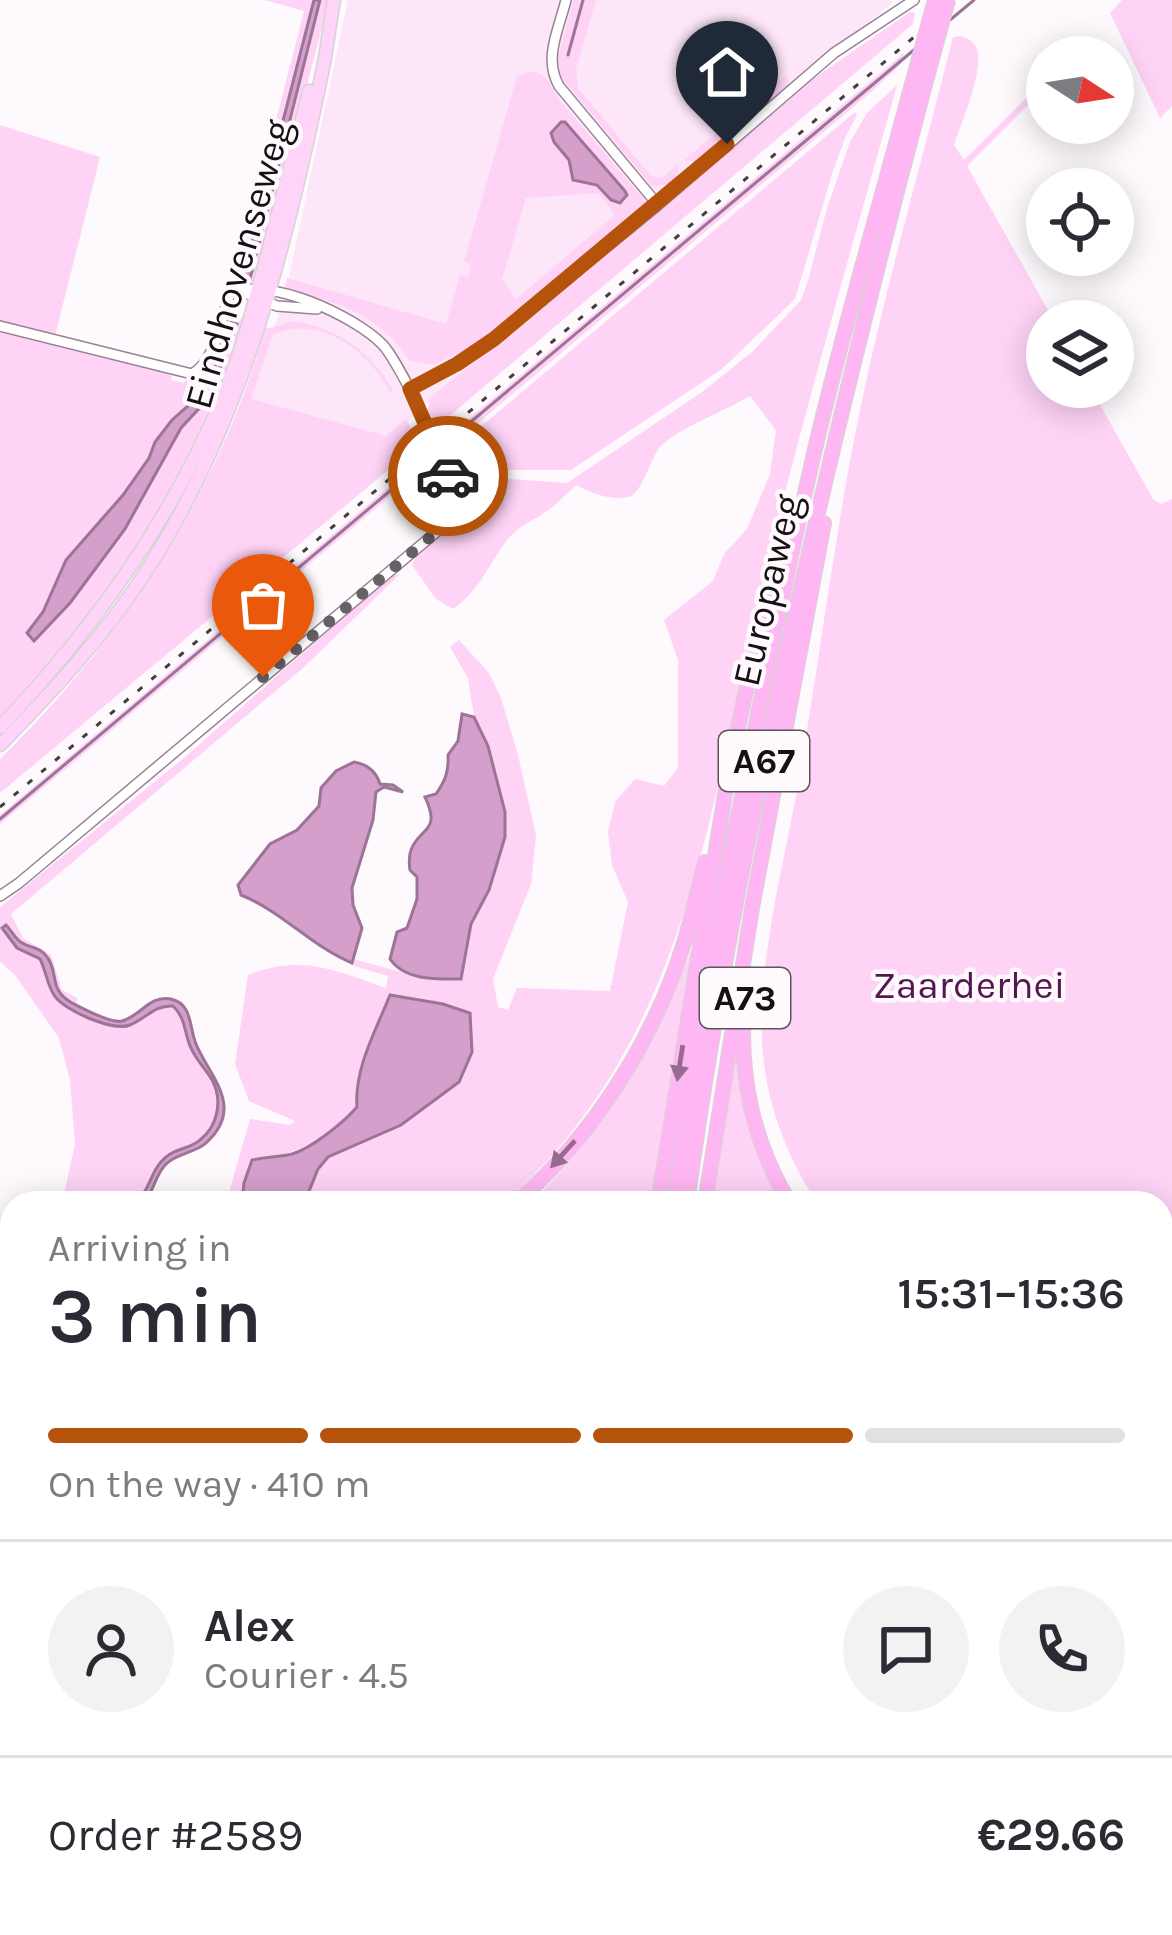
<!DOCTYPE html>
<html lang="en">
<head>
<meta charset="utf-8">
<style>
	:root { --surface:#fff; --page:#f2f2f3; --text:#2b2b33; --muted:#7c7c81; --line:#e1e1e2; --accent:#b45309 }
	body { margin:0; font-family:Karla,sans-serif; background:var(--page); color:var(--text); height:100vh; display:flex; flex-direction:column; font-size:45px; white-space:nowrap }
	* { box-sizing:border-box; margin:0 }
	p { font-size:39px; color:var(--muted) }
	.icon { flex:none; width:66px; height:66px; fill:none; stroke:currentColor; stroke-width:2; stroke-linecap:round; stroke-linejoin:round }
	.map { position:relative; flex:1; overflow:hidden }
	.details { position:absolute; left:0px; top:1191px; width:1173px; height:744px; display:flex; flex-direction:column; background:var(--surface); border-radius:36px 36px 0 0; box-shadow:0 6px 30px #0003 }
	.details>* { flex:none }
	.needle { width:78px; rotate:102deg }
	.buttons { position:absolute; left:1026px; top:36px; display:grid; gap:24px }
	.buttons a { display:grid; place-items:center; width:108px; height:108px; border-radius:50%; background:var(--surface); box-shadow:0 6px 30px #0003; font-size:60px }
	.pin { position:absolute; display:grid; place-items:center; width:102px; height:102px; color:#fff; margin:-123px -51px; border-radius:50% 50% 50% 0; rotate:-45deg; box-shadow:0 0 12px #0007 }
	.pin .icon { rotate:45deg }
	.courier { position:absolute; display:grid; place-items:center; width:120px; height:120px; margin:-60px; border:9px solid #b45309; border-radius:50%; background:#fff; color:#222; box-shadow:0 3px 15px #0007 }
	.summary em { font-style:normal; font-weight:600 }
	.summary div { display:flex; flex-direction:column-reverse }
	.summary { display:flex; align-items:center; justify-content:space-between; height:204px; padding:0 48px }
	h1 { font-size:78px; font-weight:600; line-height:90px }
	.bar { display:grid; grid-template-columns:repeat(4,1fr); gap:18px 12px; align-content:center; height:144px; padding:0 48px }
	.bar i { height:15px; border-radius:9px; background:var(--line) }
	.bar .on { background:var(--accent) }
	.bar p { grid-column:span 4 }
	.line { display:flex; align-items:center; gap:30px; padding:0 48px; border-top:3px solid var(--line) }
	.line div { flex:1 }
	.round { display:grid; place-items:center; flex:none; width:126px; height:126px; border-radius:63px; background:var(--page) }
	.map>svg:first-child { display:block }
	.built { fill:#fce6f8 }
	.green { fill:#fed3f6; fill-rule:evenodd }
	.water { fill:#d59fcc; stroke:#9c7495; stroke-width:3 }
	.lines { fill:none; stroke-linecap:round; stroke-linejoin:round }
	.stream { stroke:#9c7495; stroke-width:3 }
	.minor-casing { stroke:#978393; stroke-width:12 }
	.major-casing { stroke:#d5d4d5; stroke-width:15 }
	.highway-casing { stroke:#d5d4d5; stroke-width:16 }
	.minor { stroke:#fff; stroke-width:9 }
	.major { stroke:#ffd4f8; stroke-width:12 }
	.highway { stroke:#ffb7f3; stroke-width:14 }
	.rail { stroke:#433d41; stroke-width:3; stroke-dasharray:6 12; stroke-linecap:butt }
	.highway-bridge-casing { stroke:#d5d4d5; stroke-width:16; stroke-linecap:butt }
	.highway-bridge { stroke:#ffb7f3; stroke-width:14 }
	.oneway { fill:#966b8f }
	.done { stroke:#676165; stroke-width:12; stroke-dasharray:0 21.6 }
	.route { stroke:#b45309; stroke-width:15 }
	.labels { text-anchor:middle; dominant-baseline:central; stroke-width:9; stroke-linejoin:round; paint-order:stroke }
	.shield { fill:#fdf9fc; stroke:#5b555a; stroke-width:3 }
	.shield-label { font-size:36px; font-weight:bold; fill:#160f14 }
	.street-label { font-size:39px; fill:#160f14; stroke:#fdf9fc }
	.park-label { font-size:39px; fill:#561750; stroke:#fdf9fc }
</style>
</head>
<body>
<div class="map">
<svg width="1172" height="1935" viewBox="0 0 1172 1935">
	<rect width="100%" height="100%" fill="#fdf9fc"/>
	<path class="built" d="M 348,0 L 889,0 L 893,2 L 651,204 L 385,441 L 248,400 L 284,300 Z
		M 0,1435 L 12,1451 L 12,1923 L 370,1923 L 379,1935 L 0,1935 Z
		M 1161,1694 L 1172,1694 L 1172,1935 L 706,1935 L 721,1923 L 1161,1923 Z"/>
	<path class="green" d="M 265,0 L 314,0 L 243,276 L 246,279 L 250,278 L 320,0 L 329,0 L 257,279 L 252,285 L 228,285 L 236,278 L 304,11 Z
		M 574,0 L 596,0 L 576,69 L 578,88 L 651,176 L 662,178 L 678,164 L 678,176 L 667,185 L 652,186 L 561,77 L 557,60 Z
		M 1122,0 L 1172,0 L 1172,106 L 1160,118 L 1110,13 Z
		M 910,12 L 915,13 L 913,24 L 433,430 L 424,412 L 428,409 L 429,400 L 437,392 L 554,298 L 592,262 L 810,81 Z
		M 960,36 C 968,39 971,39 976,47 C 986,66 961,124 954,145 L 964,160 L 1047,77 L 1047,86 L 967,166 L 1054,321 L 1047,321 L 1047,387 L 1090,387 L 1153,499 L 1161,504 L 1172,499 L 1172,1577 L 1161,1573 L 1161,1203 L 817,1203 C 785,1154 765,1099 762,1041 C 759,952 784,866 799,779 C 820,656 835,532 860,410 C 884,294 917,179 946,65 L 953,37 Z
		M 904,53 L 901,64 L 871,92 L 465,434 L 447,459 L 440,443 Z
		M 535,71 L 547,79 L 561,102 L 649,205 L 493,333 L 474,346 L 433,365 L 409,360 C 375,309 338,306 285,287 L 287,278 L 446,324 L 460,275 L 468,277 L 471,264 L 464,262 L 517,76 ZM 554,128 L 580,136 L 625,191 L 612,200 L 597,185 L 579,182 L 569,160 L 554,142 L 551,133 ZM 599,193 L 615,215 L 516,299 L 502,279 L 526,198 Z
		M 787,74 L 789,85 L 695,162 L 684,160 Z
		M 897,85 C 854,240 809,395 770,551 C 711,785 698,1032 504,1203 L 296,1203 L 309,1191 L 318,1169 L 328,1157 L 401,1125 L 426,1108 L 442,1093 L 459,1082 L 472,1052 L 404,998 L 391,995 C 376,1030 353,1069 357,1107 C 332,1133 304,1153 267,1157 L 244,1183 L 242,1203 L 226,1203 L 250,1119 L 290,1125 L 295,1121 L 249,1101 L 235,1064 L 248,975 C 303,954 333,970 386,988 L 388,976 L 354,966 L 353,959 L 427,979 L 461,978 L 471,924 L 489,890 L 505,837 L 505,812 L 488,746 L 474,717 L 468,678 L 450,647 L 459,640 L 489,673 L 501,698 L 518,755 L 536,835 L 531,884 L 493,979 L 498,1007 L 508,1010 L 517,988 L 610,991 L 628,902 L 612,865 L 608,832 L 615,802 L 635,779 L 664,786 L 678,768 L 678,660 L 664,620 L 713,581 L 724,554 L 747,529 L 770,474 L 776,430 L 750,396 C 729,409 673,431 660,447 C 651,458 642,491 631,496 C 613,502 591,493 576,485 C 567,494 557,504 547,511 C 533,521 518,526 507,540 C 487,567 481,589 453,609 L 436,599 L 412,565 C 430,530 470,531 456,479 L 469,476 L 567,483 L 702,392 L 752,352 L 801,300 L 808,281 L 827,208 L 850,142 L 867,113 Z
		M 855,112 L 857,115 L 845,138 L 833,171 L 795,299 L 722,369 L 571,470 L 452,470 L 450,465 L 472,434 Z
		M 0,125 L 100,157 L 53,344 L 172,375 L 171,380 L 184,383 L 187,377 C 191,376 195,377 198,376 C 212,369 221,328 226,314 L 246,320 C 209,426 161,528 92,616 C 63,652 30,686 0,721 Z
		M 294,321 C 337,328 373,352 393,391 L 391,394 C 369,351 322,315 273,334 L 251,399 L 386,436 L 406,419 L 417,439 L 417,446 L 0,793 L 0,759 C 120,642 221,490 265,328 C 275,329 284,322 294,321 Z
		M 422,459 L 427,460 C 436,481 442,496 432,518 L 420,522 L 408,498 L 395,492 L 0,824 L 0,815 Z
		M 393,574 L 399,575 L 303,668 L 11,914 L 23,938 L 51,955 L 62,990 L 77,998 L 76,1005 L 67,1000 L 54,984 L 52,969 L 45,954 L 18,943 L 15,935 L 10,937 L 22,951 L 40,959 L 48,983 L 59,1002 L 100,1023 L 111,1027 L 133,1024 L 162,1005 L 176,1007 C 185,1021 185,1036 192,1051 C 207,1081 236,1100 206,1135 C 195,1147 179,1147 167,1159 C 152,1172 151,1191 135,1203 L 73,1203 L 64,1194 L 75,1144 L 70,1080 L 59,1038 L 15,975 L 0,962 L 0,907 L 185,757 Z
		M 694,942 L 653,1203 L 531,1203 C 606,1129 658,1041 694,942 Z
		M 736,1038 C 742,1104 752,1144 782,1203 L 713,1203 Z
		M 0,1357 L 12,1364 L 12,1445 L 0,1429 Z"/>
	<path class="water" d="M 314,0 L 320,0 L 250,279 L 243,277 Z
		M 561,122 L 565,122 L 625,191 L 627,195 L 620,203 L 611,200 L 597,185 L 573,180 L 569,160 L 554,142 L 551,133 Z
		M 235,321 L 237,324 L 213,387 L 205,402 L 181,428 L 125,529 L 70,603 L 34,641 L 27,633 L 43,612 L 66,560 L 123,495 L 149,458 L 155,442 L 172,420 L 199,396 L 221,355 L 231,322 Z
		M 462,714 L 474,717 L 488,746 L 505,812 L 505,837 L 489,890 L 471,924 L 461,979 C 437,979 405,981 390,959 L 397,932 L 407,928 L 417,899 L 417,877 L 410,870 C 409,865 409,855 411,850 C 419,827 442,833 425,797 L 436,794 C 445,781 449,772 448,755 L 458,741 Z
		M 354,762 C 366,764 376,771 380,784 L 393,785 L 403,792 L 384,787 L 376,792 L 373,820 L 352,888 L 353,905 L 362,928 L 352,963 C 311,946 283,912 241,895 L 238,885 L 270,844 L 297,830 L 319,806 L 321,788 L 336,771 Z
		M 6,925 C 12,931 16,941 24,944 C 32,948 41,948 47,957 C 59,972 48,990 72,1003 C 82,1008 111,1024 122,1021 C 141,1016 149,995 171,999 C 193,1004 189,1028 196,1044 C 209,1076 246,1107 206,1143 C 195,1153 177,1153 166,1164 C 155,1175 154,1191 144,1203 L 135,1203 C 151,1190 150,1170 166,1157 C 176,1148 190,1149 200,1140 C 218,1126 223,1100 212,1080 C 206,1069 196,1060 191,1048 C 184,1033 186,1018 173,1006 C 154,1005 147,1018 130,1025 C 113,1032 63,1010 54,995 C 47,984 46,971 40,959 L 17,948 L 2,928 Z
		M 390,995 L 443,1004 L 470,1013 L 472,1052 L 459,1082 L 401,1125 L 328,1157 L 318,1169 L 309,1191 L 296,1203 L 242,1203 L 244,1183 L 252,1160 C 265,1157 280,1157 292,1154 C 312,1148 343,1123 357,1107 C 354,1069 376,1030 390,995 Z"/>
	<g class="lines">
		<path class="stream" d="M 950,20 L 974,0
			M 568,55 L 583,0
			M 448,441 L 915,49
			M 0,819 L 422,464
			M 1161,1246 L 1172,1239
			M 0,1353 L 12,1360
			M 1161,1561 L 1172,1564
			M 1161,1692 L 1172,1693
			M 682,1935 L 690,1923"/>
		<defs>
			<path id="minor" d="M 566,0 C 559,29 543,58 559,86 L 658,205
				M 238,290 L 277,306 L 317,309
				M 0,326 L 192,374 C 216,361 221,318 230,294 C 268,275 354,316 382,344 C 399,361 453,473 453,495 C 453,508 448,518 440,529 L 19,883 L 0,896
				M 410,389 L 457,364 L 494,339 L 658,205 L 834,53 L 914,0
				M 1161,1728 L 1172,1729
				M 737,1935 L 749,1923"/>
			<path id="major" d="M 0,727 C 97,626 176,514 228,384 C 245,341 256,296 268,252 C 282,198 296,145 309,91
				M 0,745 C 54,690 106,634 147,570 C 245,417 288,240 324,63 C 328,42 330,21 334,0"/>
			<path id="highway" d="M 744,1008 C 739,1077 754,1145 790,1203
				M 516,1203 C 593,1136 654,1040 684,943 C 692,916 698,889 705,862
				M 658,1203 L 727,782 C 745,692 764,601 794,514
				M 674,1203 C 709,953 757,703 813,458 C 841,336 877,216 909,95
				M 687,1203 C 740,824 828,451 926,81
				M 705,1203 L 752,908 L 824,523
				M 0,1238 L 12,1246
				M 0,1260 L 12,1268
				M 0,1285 L 12,1292
				M 0,1307 L 12,1314
				M 1161,1582 L 1172,1585
				M 1161,1602 L 1172,1604
				M 1161,1623 L 1172,1624
				M 1161,1639 L 1172,1640
				M 1161,1659 L 1172,1660
				M 534,1923 L 538,1935
				M 586,1935 L 587,1923
				M 601,1935 L 602,1923
				M 617,1935 L 619,1923
				M 655,1935 L 663,1923"/>
		</defs>
		<use href="#minor" class="minor-casing"/>
		<use href="#major" class="major-casing"/>
		<use href="#highway" class="highway-casing"/>
		<use href="#minor" class="minor"/>
		<use href="#major" class="major"/>
		<use href="#highway" class="highway"/>
		<path class="rail" d="M 0,807 L 958,0
			M 0,1468 L 12,1483
			M 364,1923 L 375,1935"/>
		<defs>
			<path id="highway-bridge" d="M 926,81 L 948,0
				M 909,95 L 935,0"/>
		</defs>
		<use href="#highway-bridge" class="highway-bridge-casing"/>
		<use href="#highway-bridge" class="highway-bridge"/>
	</g>
	<defs><path id="oneway-solid" d="M-6-.8H1V-3.2L6.5 0L1 3.2V.8H-6Z" transform="scale(3)"/></defs>
	<g class="oneway">
		<use href="#oneway-solid" transform="translate(680 1063) rotate(99)"/>
		<use href="#oneway-solid" transform="translate(563 1154) rotate(132)"/>
	</g>
	<g class="lines">
		<path class="done" d="M 263,677 L 440,529 C 453,513 457,495 448,476"/>
		<path class="route" d="M 448,476 L 410,389 L 457,364 L 494,339 L 727,144"/>
	</g>
	<g class="labels">
		<g class="shield">
			<rect x="719" y="731" width="90" height="60" rx="9"/>
			<rect x="700" y="968" width="90" height="60" rx="9"/>
		</g>
		<g class="shield-label">
			<text x="764" y="761">A67</text>
			<text x="745" y="998">A73</text>
		</g>
		<g class="street-label">
			<text transform="translate(238 264) rotate(-74)">Eindhovenseweg</text>
			<text transform="translate(767 590) rotate(-77)">Europaweg</text>
		</g>
		<g class="park-label">
			<text x="969" y="985">Zaarderhei</text>
		</g>
	</g>
</svg>
<div class="buttons">
<a><svg class="needle" viewBox="-14 -14 28 28"><path d="M0-13l5 13h-10z" fill="#e53935"/><path d="M0 13l5-13h-10z" fill="#7c7c81"/></svg></a>
<a><svg class="icon" aria-label="locate" viewBox="0 0 24 24"><circle cx="12" cy="12" r="6"/><path d="M12 2v4M12 18v4M2 12h4M18 12h4"/></svg></a>
<a><svg class="icon" aria-label="layers" viewBox="0 0 24 24"><path d="M12 4l9 5-9 5-9-5zM3 14l9 5 9-5"/></svg></a>
</div>
<div class="pin" style="left:263px;top:677px;background:#ea580c"><svg class="icon" aria-label="bag" viewBox="0 0 24 24"><path d="M5 8h14l-1 12H6zM9 8a3 3 0 0 1 6 0"/></svg></div>
<div class="pin" style="left:727px;top:144px;background:#1f2937"><svg class="icon" aria-label="home" viewBox="0 0 24 24"><path d="M3 11l9-7 9 7M6 9v11h12V9"/></svg></div>
<div class="courier" style="left:448px;top:476px"><svg class="icon" aria-label="car" viewBox="0 0 24 24"><path d="M5 17H2v-5l4-1 3-4h7l3 4 3 1v5h-3M9 17h6M6 11h13"/><circle cx="7" cy="17" r="2"/><circle cx="17" cy="17" r="2"/></svg></div>
<section class="details">
<div class="summary"><div><h1>3 min</h1><p>Arriving in</p></div><em>15:31–15:36</em></div>
<div class="bar"><i class="on"></i><i class="on"></i><i class="on"></i><i></i><p>On the way · 410 m</p></div>
<div class="line" style="height:216px"><a class="round"><svg class="icon" aria-label="person" viewBox="0 0 24 24"><circle cx="12" cy="8" r="4"/><path d="M4 21q1-7 8-7t8 7"/></svg></a><div><b>Alex</b><p>Courier · 4.5</p></div><a class="round"><svg class="icon" aria-label="chat" viewBox="0 0 24 24"><path d="M4 5h16v11H9l-5 4z"/></svg></a><a class="round"><svg class="icon" aria-label="phone" viewBox="0 0 24 24"><path d="M5 4h4l2 5-3 2q2 4 5 5l2-3 5 2v4C11 20 4 13 5 4z"/></svg></a></div>
<div class="line" style="height:156px"><div>Order #2589</div><b>€29.66</b></div>
</section>
</div>
</body>
</html>
